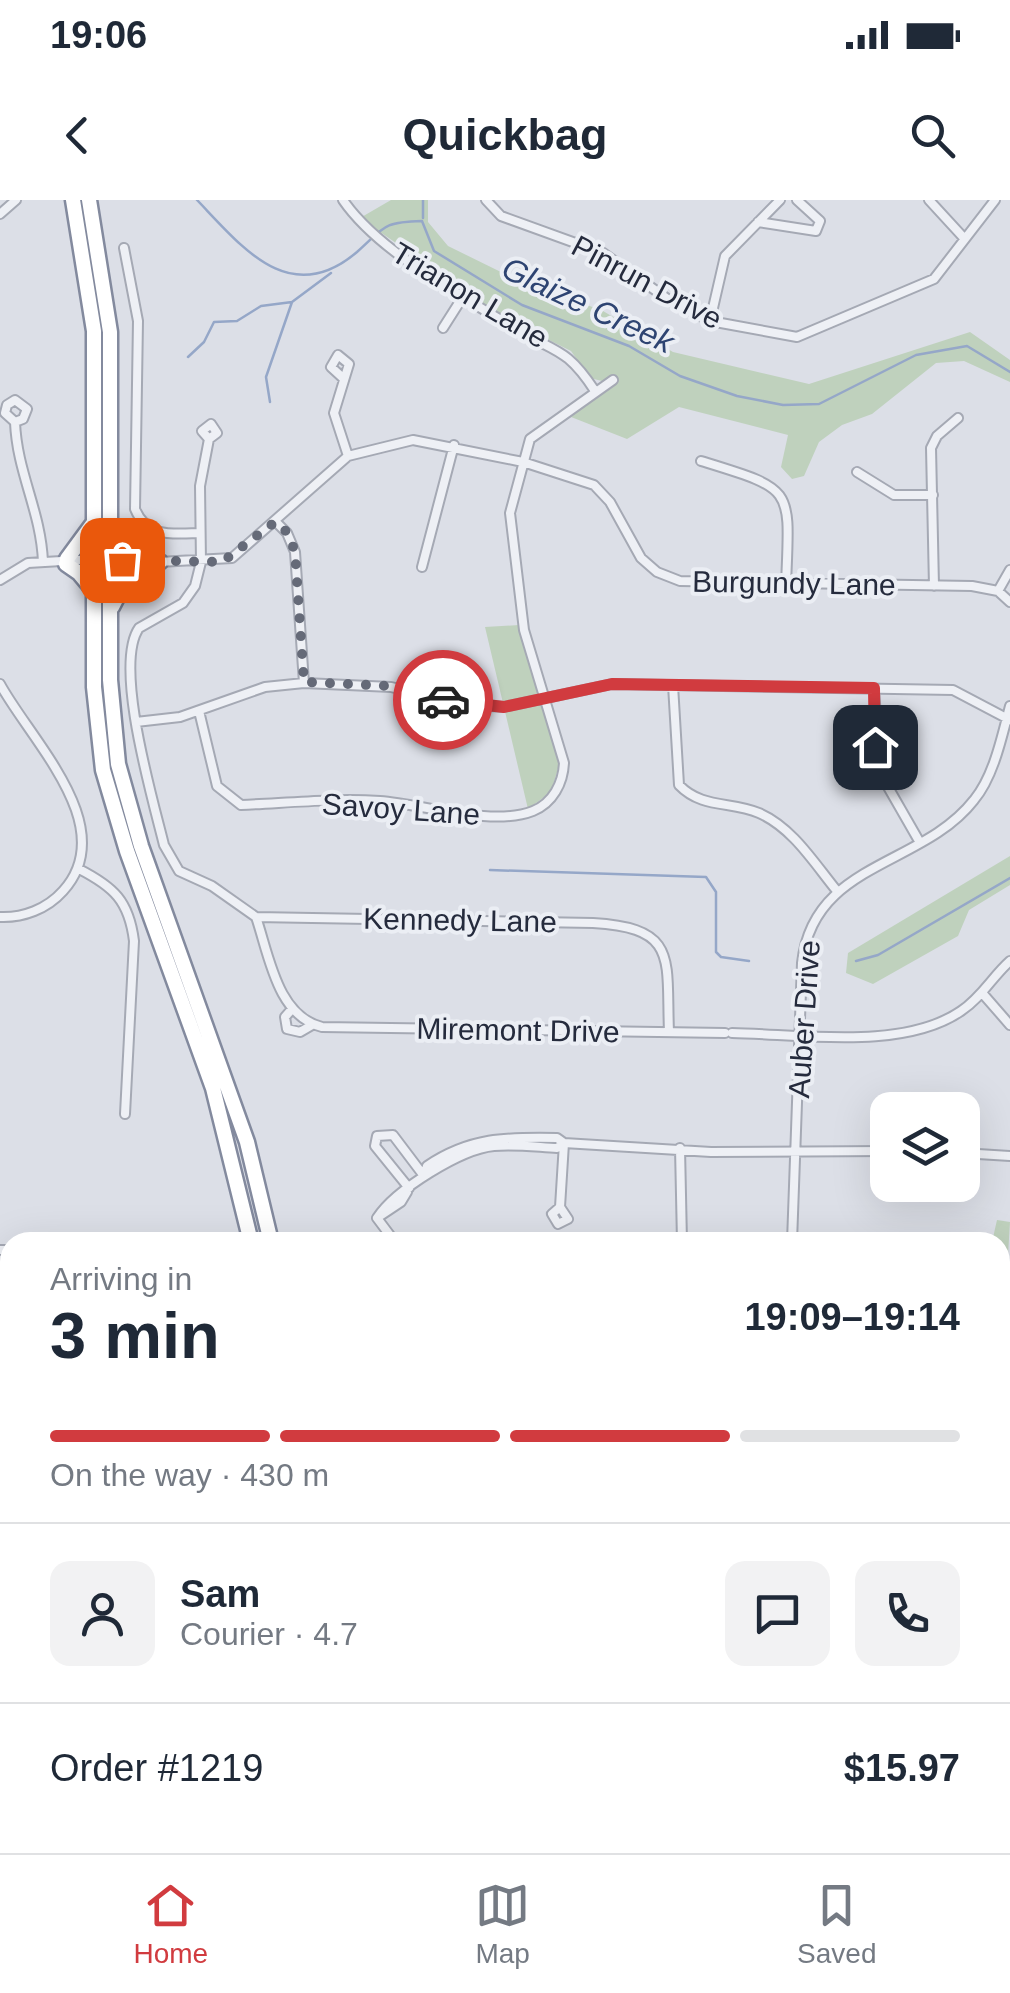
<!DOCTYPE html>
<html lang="en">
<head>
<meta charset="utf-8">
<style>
	:root { --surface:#fff; --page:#f2f2f3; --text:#1f2937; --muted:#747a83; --line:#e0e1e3; --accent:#d13b3f }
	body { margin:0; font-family:Arial,sans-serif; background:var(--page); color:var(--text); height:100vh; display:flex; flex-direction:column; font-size:38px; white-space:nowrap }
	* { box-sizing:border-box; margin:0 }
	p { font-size:32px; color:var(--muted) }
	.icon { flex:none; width:55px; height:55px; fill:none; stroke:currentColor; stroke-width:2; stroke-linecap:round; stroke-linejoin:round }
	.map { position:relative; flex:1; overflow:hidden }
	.side { position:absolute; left:0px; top:1032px; width:1010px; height:622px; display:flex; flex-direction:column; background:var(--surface); border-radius:30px 30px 0 0; box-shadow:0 10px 40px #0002 }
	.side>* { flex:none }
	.buttons { position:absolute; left:870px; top:892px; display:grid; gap:20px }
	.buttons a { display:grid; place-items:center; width:110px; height:110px; border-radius:20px; background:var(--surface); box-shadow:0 10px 40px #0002; font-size:50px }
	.pin { position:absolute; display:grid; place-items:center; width:85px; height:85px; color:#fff; margin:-42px; border-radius:20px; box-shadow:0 5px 15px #0006 }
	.courier { position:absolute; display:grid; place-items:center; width:100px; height:100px; margin:-50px; border:8px solid #d13b3f; border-radius:50%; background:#fff; color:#222; box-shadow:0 2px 12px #0007 }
	.summary em { font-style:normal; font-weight:700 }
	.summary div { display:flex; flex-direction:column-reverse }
	.summary { display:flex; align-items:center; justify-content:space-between; height:170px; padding:0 50px }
	h1 { font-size:65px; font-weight:700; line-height:75px }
	.bar { display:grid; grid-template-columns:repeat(4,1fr); gap:15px 10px; align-content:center; height:120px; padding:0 50px }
	.bar i { height:12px; border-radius:8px; background:var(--line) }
	.bar .on { background:var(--accent) }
	.bar p { grid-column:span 4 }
	.line { display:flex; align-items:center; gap:25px; padding:0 50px; border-top:2px solid var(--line) }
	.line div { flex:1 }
	.round { display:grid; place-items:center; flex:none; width:105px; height:105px; border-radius:20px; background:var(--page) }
	.status { display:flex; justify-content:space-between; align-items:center; height:70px; padding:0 50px; background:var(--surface); direction:ltr }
	.status svg { height:28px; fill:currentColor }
	header { display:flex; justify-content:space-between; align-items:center; height:130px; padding:0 50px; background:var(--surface); font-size:45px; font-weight:700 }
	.tab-bar { display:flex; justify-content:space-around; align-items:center; height:140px; border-top:2px solid var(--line); background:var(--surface); font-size:28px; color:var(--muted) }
	.tab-bar a { display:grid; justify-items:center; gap:5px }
	.tab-bar .on { color:var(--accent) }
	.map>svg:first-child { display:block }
	.built { fill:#ced1dc }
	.green { fill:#bfd1bd }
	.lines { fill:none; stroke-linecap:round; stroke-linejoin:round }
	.stream { stroke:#95a7c8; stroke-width:2.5 }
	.street-casing { stroke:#a5a9b4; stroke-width:12 }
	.highway-casing { stroke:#838a9e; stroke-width:19 }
	.street { stroke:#eef0f5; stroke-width:8 }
	.secondary { stroke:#fff; stroke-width:11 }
	.highway { stroke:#fff; stroke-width:14 }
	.done { stroke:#656a78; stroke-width:10; stroke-dasharray:0 18 }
	.route { stroke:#d13b3f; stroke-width:12 }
	.labels { text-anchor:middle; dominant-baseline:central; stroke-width:8; stroke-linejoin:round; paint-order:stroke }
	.street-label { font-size:30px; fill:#252b3d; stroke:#ebeef4 }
	.water-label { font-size:32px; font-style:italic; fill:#2e4472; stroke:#ebeef4 }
</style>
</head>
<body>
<div class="status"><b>19:06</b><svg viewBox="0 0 49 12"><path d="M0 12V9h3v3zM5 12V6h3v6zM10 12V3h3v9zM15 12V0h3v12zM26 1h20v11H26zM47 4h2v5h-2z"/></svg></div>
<header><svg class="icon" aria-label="back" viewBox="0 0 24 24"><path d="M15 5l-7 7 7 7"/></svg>Quickbag<svg class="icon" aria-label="search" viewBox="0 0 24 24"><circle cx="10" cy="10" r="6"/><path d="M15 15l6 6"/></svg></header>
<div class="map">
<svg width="1010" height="1653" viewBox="0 0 1010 1653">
	<rect width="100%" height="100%" fill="#dcdfe7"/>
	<path class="built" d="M 311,1645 L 646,1645 L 646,1653 L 312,1653 Z"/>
	<path class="green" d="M 391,0 L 428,0 L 428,22 L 448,46 L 507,75 L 603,111 L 673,152 L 809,184 L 970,132 L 1010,160 L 1010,182 L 964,161 L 936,163 L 872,214 L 842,225 L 819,242 L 804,276 L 792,279 L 781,267 L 788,235 L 679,207 L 627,239 L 566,215 L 616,184 L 611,178 L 602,181 L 590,178 L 571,151 L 501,116 L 360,18 Z
		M 519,425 L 560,562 L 551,592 L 528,609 L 485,427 Z
		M 1010,656 L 1010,685 L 969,710 L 958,736 L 873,784 L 846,773 L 848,753 Z
		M 997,1020 L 1010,1022 L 1008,1055 L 1000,1053 L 1000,1042 L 992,1042 Z"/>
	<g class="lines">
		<path class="stream" d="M 197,0 C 243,48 290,109 357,52 C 385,27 382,22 422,21 L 434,51 L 522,105 L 629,146 L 680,176 L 737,196 L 783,205 L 819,204 L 916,155 L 967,146 L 1010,172
			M 423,18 L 423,0
			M 188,157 L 204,142 L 214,122 L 237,121 L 261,106 L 292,102
			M 270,202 L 266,177 L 292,102 L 331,73
			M 490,670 L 706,677 L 716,692 L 716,752 L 721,757 L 749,761
			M 856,761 L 878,755 L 1010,678"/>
		<defs>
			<path id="street" d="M 343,0 C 378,51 458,94 511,126 C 554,153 565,145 595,191
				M 486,0 L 501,16 L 603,53 L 669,100 L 710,121 L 797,137 L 934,79 L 995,0
				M 929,0 L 963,37
				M 0,14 L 16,0
				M 758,22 L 816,31 L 820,21 L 797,0
				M 124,48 L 138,121 L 135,309 C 147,338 172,334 199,333
				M 710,121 L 725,56 L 780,0
				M 443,128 L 464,95
				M 343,178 L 331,167 L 338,155 L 349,164 L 334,213 L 348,256
				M 15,222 L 23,219 L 27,209 L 15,200 L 7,205 L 5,213 L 15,222 C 17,273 41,311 43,362
				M 209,239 L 202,231 L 211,224 L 217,233 L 209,239 L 200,286 L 201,362 L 195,386 L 183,403 L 139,428 C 113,465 153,600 164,645 L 179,671 L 212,686 L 256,717 L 593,723 C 679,728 666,759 669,832
				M 701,261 C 795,290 790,286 786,384
				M 857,272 L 894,295 L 933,295
				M 275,321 L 287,333 L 295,352 L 304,483
				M 109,360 L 145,361
				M 159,362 L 232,358 L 348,256 L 413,240 L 523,262 L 594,285 L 610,302 L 641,358 L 657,372 L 680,381 L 972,386 L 998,391 L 1010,370
				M 422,367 L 454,245
				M 0,380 L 28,363 L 95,359
				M 934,386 L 931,248 L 937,236 L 958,218
				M 998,391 L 1010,402
				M 0,484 C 31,541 121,627 63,691 C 47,709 23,718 0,717
				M 673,485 L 679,585 C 702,609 731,601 759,613 C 793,628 814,663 837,691
				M 874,489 L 880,573 L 919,641
				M 199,511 L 217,586 L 241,605 C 287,603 334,598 380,601 C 423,604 493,627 533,611 C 553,603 563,583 564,563 L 524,430 L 510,313 L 530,239 L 613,180
				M 136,522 L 180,517 L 265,487 L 304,483 L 391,487 L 462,504 L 504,507 L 612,484 L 953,490 L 1010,520
				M 79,669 C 114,687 129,701 134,741 L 125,914
				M 256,717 C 269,755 277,816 322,827 L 725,833
				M 983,794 L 1010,825
				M 292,809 L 285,817 L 287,829 L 300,832 L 312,825
				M 732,833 C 800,834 903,851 961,811 C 982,797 992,777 1010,761
				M 680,948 L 682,1042
				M 962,953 L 1010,956
				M 424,976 L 427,966 C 470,937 506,937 557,938 L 564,943
				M 409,988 L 375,946 L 377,936 L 393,935 L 424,976
				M 560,1007 L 568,1019 L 558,1024 L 552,1014 L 560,1007 L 564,943
				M 377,1018 C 395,990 461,949 494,946 C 515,944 537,947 557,948 L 564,943 L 711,952 L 888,951
				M 377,1018 L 401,1002 L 407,992
				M 377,1018 L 395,1042
				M 792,1042 L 802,763 C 813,662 922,667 974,600 C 994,576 1002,536 1010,506
				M 0,1050 L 10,1050
				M 1000,1163 L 1010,1162
				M 0,1166 L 10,1166
				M 1000,1278 L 1010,1278
				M 0,1281 L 10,1282
				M 1000,1419 L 1010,1422
				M 1000,1597 L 1010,1594
				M 209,1653 L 209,1645"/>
			<path id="highway" d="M 73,0 L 94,131 L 94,487 L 103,570 L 127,651 L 213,888 L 251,1042
				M 89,0 L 110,132 L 110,480 L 118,564 L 141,646 L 247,942 L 271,1042
				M 111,327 L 130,351 L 159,362
				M 67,359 L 92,325
				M 66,364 L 79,373 L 94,391
				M 112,407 L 127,378 L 160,362
				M 265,1645 L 265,1653
				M 296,1645 L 297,1653
				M 248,1653 L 249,1645
				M 280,1653 L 280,1645"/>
		</defs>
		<use href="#street" class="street-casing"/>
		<use href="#highway" class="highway-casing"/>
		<use href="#street" class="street"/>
		<path class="secondary" d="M 654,1645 L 654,1653"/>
		<use href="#highway" class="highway"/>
	</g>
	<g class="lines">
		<path class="done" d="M 122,360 L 222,362 L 275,322 L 288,333 L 295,352 L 304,482 L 391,486 L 443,500"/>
		<path class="route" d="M 443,500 L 504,507 L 612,484 L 874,488 L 875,547"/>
	</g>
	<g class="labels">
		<g class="street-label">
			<text transform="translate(647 82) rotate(28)">Pinrun Drive</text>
			<text transform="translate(470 95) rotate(31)">Trianon Lane</text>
			<text transform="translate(794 383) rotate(1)">Burgundy Lane</text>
			<text transform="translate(401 609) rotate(4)">Savoy Lane</text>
			<text transform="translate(460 720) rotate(1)">Kennedy Lane</text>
			<text transform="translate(804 819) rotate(-86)">Auber Drive</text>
			<text transform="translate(518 830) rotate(1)">Miremont Drive</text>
		</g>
		<g class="water-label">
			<text transform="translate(588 105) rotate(25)">Glaize Creek</text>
		</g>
	</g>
</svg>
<div class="buttons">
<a><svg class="icon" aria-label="layers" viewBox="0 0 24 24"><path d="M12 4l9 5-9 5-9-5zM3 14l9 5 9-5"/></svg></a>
</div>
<div class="pin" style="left:122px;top:360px;background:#ea580c"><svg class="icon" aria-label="bag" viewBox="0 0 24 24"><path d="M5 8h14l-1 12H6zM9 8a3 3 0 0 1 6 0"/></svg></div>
<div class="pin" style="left:875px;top:547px;background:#1f2937"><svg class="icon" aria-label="home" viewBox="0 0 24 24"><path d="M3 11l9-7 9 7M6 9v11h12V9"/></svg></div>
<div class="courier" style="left:443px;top:500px"><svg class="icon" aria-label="car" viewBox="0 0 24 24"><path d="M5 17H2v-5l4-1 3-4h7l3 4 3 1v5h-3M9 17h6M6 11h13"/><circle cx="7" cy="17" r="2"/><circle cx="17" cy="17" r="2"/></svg></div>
<section class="side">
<div class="summary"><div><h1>3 min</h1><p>Arriving in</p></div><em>19:09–19:14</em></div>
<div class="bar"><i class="on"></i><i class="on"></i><i class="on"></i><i></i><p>On the way · 430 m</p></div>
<div class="line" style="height:180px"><a class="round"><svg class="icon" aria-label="person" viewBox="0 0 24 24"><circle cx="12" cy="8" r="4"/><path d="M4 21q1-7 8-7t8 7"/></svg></a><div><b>Sam</b><p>Courier · 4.7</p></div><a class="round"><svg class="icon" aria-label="chat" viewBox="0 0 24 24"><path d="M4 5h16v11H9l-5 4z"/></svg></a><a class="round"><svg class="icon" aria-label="phone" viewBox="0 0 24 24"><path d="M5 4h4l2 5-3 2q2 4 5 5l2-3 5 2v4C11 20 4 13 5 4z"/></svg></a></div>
<div class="line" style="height:130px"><div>Order #1219</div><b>$15.97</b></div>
</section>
</div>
<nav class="tab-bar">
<a class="on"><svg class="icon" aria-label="home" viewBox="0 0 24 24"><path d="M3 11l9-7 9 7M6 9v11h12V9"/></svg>Home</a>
<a><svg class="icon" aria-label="map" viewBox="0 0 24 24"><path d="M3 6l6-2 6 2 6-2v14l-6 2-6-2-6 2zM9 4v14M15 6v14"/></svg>Map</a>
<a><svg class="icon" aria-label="saved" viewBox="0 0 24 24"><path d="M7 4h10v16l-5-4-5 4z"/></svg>Saved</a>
</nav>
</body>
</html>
